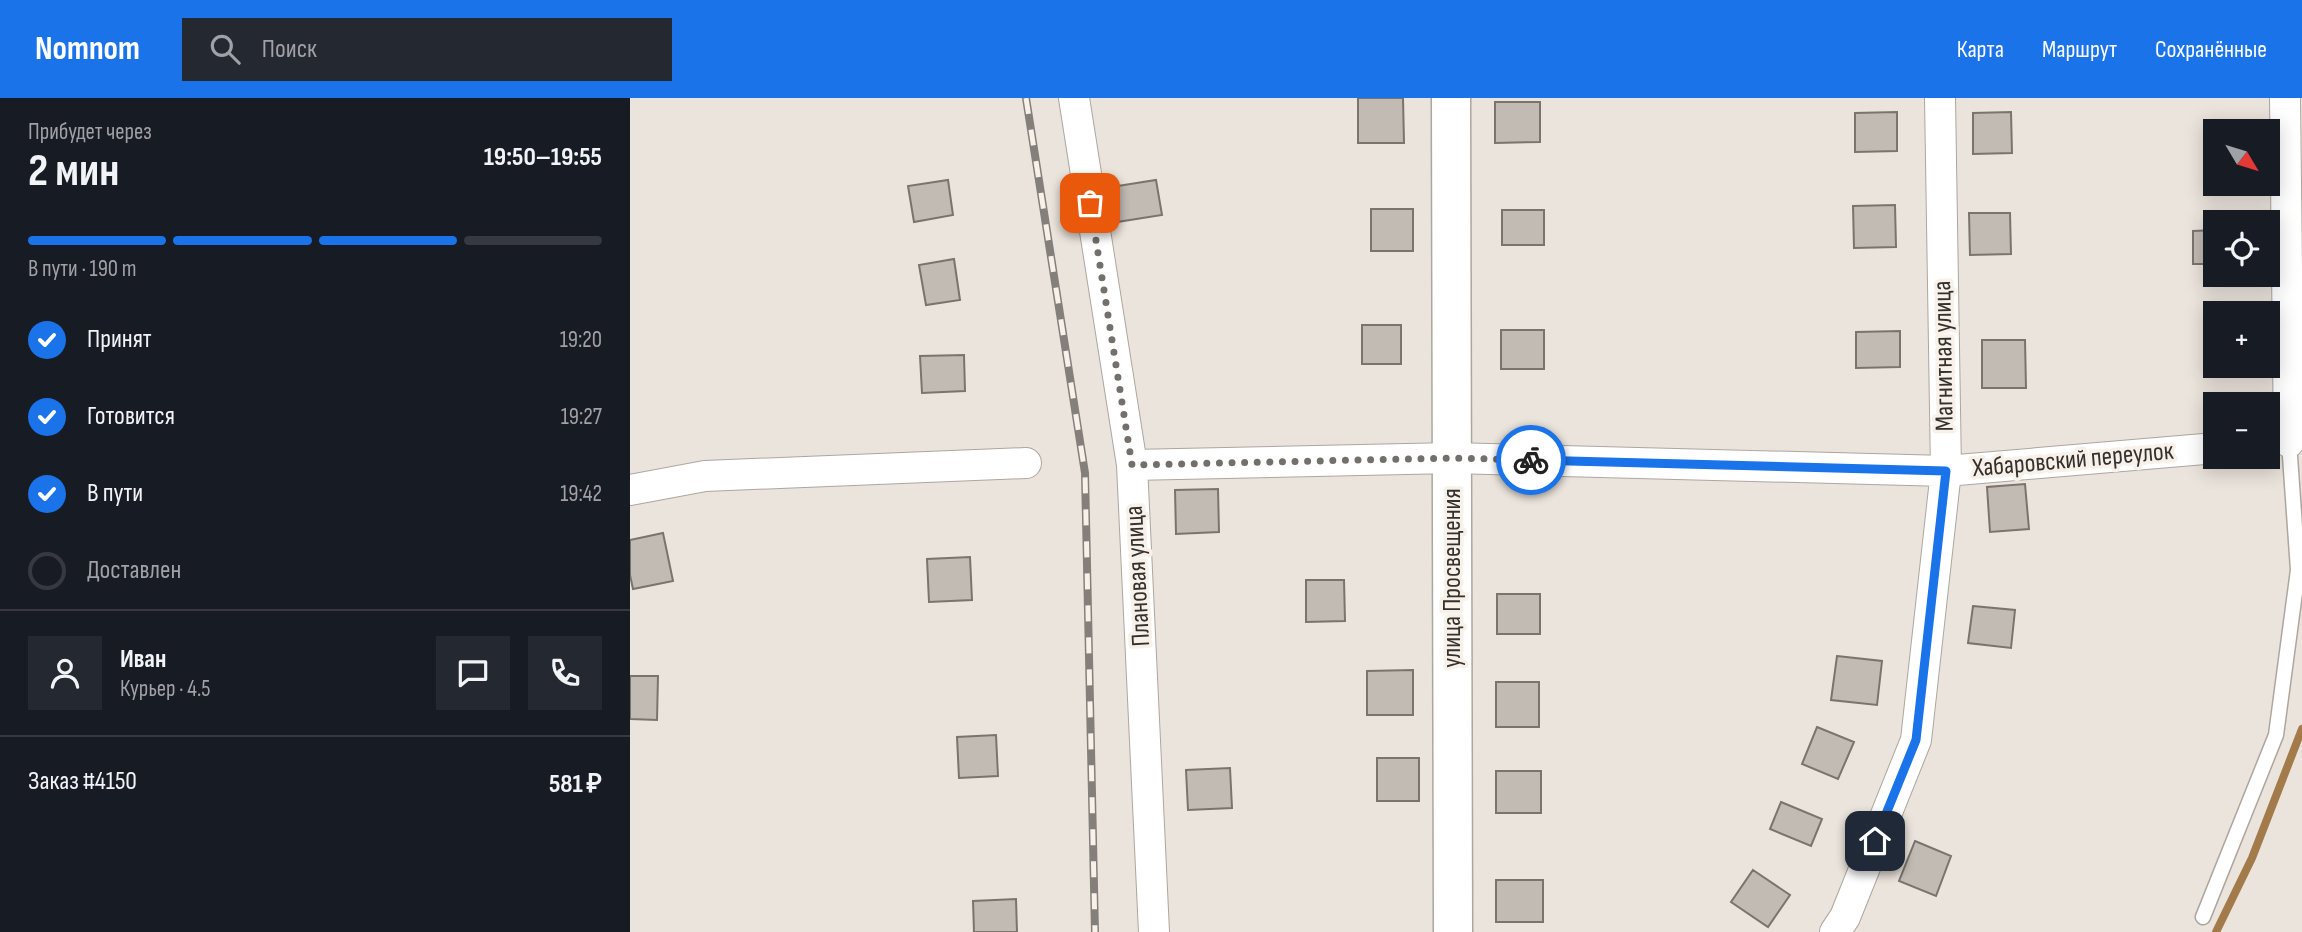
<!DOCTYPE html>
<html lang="ru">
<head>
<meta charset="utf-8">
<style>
	:root { --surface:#171b24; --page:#242831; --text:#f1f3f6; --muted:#9ea1a6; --line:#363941; --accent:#1a73e8 }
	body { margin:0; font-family:"Sofia Sans Condensed",sans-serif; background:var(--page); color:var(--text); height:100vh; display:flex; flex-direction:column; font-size:26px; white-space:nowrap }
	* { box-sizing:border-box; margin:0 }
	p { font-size:23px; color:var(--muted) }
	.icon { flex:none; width:38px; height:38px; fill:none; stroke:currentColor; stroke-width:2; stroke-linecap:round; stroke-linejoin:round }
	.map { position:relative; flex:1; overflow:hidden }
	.details { display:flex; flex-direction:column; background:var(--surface); width:630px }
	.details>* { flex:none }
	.needle { width:46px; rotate:128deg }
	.tools { position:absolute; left:1573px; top:21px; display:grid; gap:14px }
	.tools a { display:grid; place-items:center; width:77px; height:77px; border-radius:0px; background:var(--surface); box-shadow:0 4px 18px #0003; font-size:35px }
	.pin { position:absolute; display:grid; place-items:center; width:60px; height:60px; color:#fff; margin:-30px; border-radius:14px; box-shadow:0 4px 10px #0006 }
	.courier { position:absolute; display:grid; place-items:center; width:70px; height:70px; margin:-35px; border:5px solid #1a73e8; border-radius:50%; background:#fff; color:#222; box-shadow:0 2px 9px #0007 }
	.overview em { font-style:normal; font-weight:700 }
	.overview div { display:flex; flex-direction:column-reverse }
	.overview { display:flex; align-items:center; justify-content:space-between; height:119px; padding:0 28px }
	h1 { font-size:46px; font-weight:700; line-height:52px }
	.bar { display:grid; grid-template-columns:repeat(4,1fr); gap:10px 7px; align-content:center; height:84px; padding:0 28px }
	.bar i { height:9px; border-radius:5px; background:var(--line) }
	.bar .on { background:var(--accent) }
	.bar p { grid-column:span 4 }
	.line { display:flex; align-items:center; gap:18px; padding:0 28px; border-top:2px solid var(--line) }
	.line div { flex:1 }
	.round { display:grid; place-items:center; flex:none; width:74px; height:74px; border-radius:0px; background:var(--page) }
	ol { padding:0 28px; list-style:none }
	li { display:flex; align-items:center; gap:21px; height:77px }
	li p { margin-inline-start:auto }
	li .icon { padding:7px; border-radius:50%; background:var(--accent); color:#fff; stroke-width:4 }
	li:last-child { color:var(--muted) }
	li i { width:38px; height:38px; border:4px solid var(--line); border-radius:50% }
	header { display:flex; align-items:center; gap:42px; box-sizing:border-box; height:98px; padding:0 35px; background:var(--accent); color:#fff }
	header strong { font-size:33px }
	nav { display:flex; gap:38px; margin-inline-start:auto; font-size:24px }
	.search { width:490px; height:63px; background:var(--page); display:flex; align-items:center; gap:18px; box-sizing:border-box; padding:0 24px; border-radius:0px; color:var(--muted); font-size:26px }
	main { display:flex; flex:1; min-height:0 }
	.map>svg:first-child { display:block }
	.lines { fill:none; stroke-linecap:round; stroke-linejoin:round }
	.stream { stroke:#a37a4a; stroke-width:8 }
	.building { fill:#c2bbb4; stroke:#7b746e; stroke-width:2 }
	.lane-casing { stroke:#ada69f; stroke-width:17 }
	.street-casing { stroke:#ada69f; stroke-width:32 }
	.secondary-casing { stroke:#ada69f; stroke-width:41 }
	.lane { stroke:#fff; stroke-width:14 }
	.street { stroke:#fff; stroke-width:30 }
	.secondary { stroke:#fff; stroke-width:38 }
	.rail-casing { stroke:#847f7a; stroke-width:8 }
	.rail { stroke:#f8f1e9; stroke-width:5; stroke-dasharray:16; stroke-linecap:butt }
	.done { stroke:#736f6a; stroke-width:7; stroke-dasharray:0 12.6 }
	.route { stroke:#1a73e8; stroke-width:9 }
	.labels { text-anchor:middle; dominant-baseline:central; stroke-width:7; stroke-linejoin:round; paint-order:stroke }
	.street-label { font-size:26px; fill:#33302d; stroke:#f8f1e9 }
</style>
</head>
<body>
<header>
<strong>Nomnom</strong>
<div class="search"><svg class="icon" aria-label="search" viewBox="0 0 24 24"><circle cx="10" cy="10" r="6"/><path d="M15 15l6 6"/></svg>Поиск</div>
<nav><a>Карта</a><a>Маршрут</a><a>Сохранённые</a></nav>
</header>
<main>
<section class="details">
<div class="overview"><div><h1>2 мин</h1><p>Прибудет через</p></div><em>19:50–19:55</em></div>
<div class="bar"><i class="on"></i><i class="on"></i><i class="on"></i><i></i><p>В пути · 190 m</p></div>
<ol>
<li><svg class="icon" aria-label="check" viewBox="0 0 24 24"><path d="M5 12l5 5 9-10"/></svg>Принят<p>19:20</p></li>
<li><svg class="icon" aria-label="check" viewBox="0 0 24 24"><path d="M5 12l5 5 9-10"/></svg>Готовится<p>19:27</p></li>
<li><svg class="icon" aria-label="check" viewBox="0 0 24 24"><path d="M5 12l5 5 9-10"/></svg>В пути<p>19:42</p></li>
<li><i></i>Доставлен</li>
</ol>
<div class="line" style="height:126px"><a class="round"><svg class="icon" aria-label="person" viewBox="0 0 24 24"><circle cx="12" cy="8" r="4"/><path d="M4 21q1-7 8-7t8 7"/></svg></a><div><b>Иван</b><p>Курьер · 4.5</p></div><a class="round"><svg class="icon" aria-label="chat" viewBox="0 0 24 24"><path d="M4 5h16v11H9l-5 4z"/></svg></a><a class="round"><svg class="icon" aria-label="phone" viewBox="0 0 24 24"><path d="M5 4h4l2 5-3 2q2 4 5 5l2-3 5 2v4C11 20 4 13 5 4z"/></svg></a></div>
<div class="line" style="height:91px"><div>Заказ #4150</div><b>581 ₽</b></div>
</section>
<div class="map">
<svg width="1672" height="834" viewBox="0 0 1672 834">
	<rect width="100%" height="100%" fill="#ebe4dc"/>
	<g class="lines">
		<path class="stream" d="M 1586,834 L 1622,760 L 1672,631"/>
	</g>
	<path class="building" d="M 728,0 L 773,0 L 774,45 L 728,45 Z
		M 865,4 L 910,4 L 910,44 L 865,45 Z
		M 1267,14 L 1267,53 L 1225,54 L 1225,15 Z
		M 1381,14 L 1382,55 L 1343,56 L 1343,15 Z
		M 318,82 L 323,117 L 284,124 L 278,88 Z
		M 526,82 L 532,117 L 487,124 L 481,89 Z
		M 1265,107 L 1266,149 L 1224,150 L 1223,108 Z
		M 741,111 L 783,111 L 783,153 L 741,153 Z
		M 872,112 L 914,112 L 914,147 L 872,147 Z
		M 1339,115 L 1380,115 L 1381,156 L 1340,157 Z
		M 1586,132 L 1586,166 L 1563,166 L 1563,133 Z
		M 324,161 L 330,202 L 296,207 L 289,167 Z
		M 732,227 L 771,227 L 771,266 L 732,266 Z
		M 871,232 L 914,232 L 914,271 L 871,271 Z
		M 1270,233 L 1270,269 L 1226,270 L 1226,234 Z
		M 1352,242 L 1395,242 L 1396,290 L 1352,290 Z
		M 334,257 L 335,293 L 292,295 L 290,258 Z
		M 1395,386 L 1399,431 L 1360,434 L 1357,389 Z
		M 588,391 L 589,434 L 546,436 L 545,392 Z
		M 33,435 L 43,483 L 3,491 L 0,477 L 0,442 Z
		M 340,459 L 342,502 L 299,504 L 297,461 Z
		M 676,482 L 714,482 L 715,523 L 676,524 Z
		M 867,496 L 910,496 L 910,536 L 867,536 Z
		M 1343,508 L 1385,512 L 1381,550 L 1338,545 Z
		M 1207,558 L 1252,563 L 1247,607 L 1201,602 Z
		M 783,572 L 783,617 L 737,617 L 737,573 Z
		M 0,578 L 28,578 L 27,622 L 0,621 Z
		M 866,584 L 909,584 L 909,629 L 866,629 Z
		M 1187,629 L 1224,644 L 1208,681 L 1172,666 Z
		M 366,637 L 368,678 L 329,680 L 327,639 Z
		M 747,660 L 789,660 L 789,703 L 747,703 Z
		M 600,670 L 602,710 L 558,712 L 556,672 Z
		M 866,673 L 911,673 L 911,715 L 866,715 Z
		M 1151,704 L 1192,721 L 1181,748 L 1140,731 Z
		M 1285,743 L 1321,758 L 1306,798 L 1269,783 Z
		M 1123,772 L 1160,797 L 1138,829 L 1101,804 Z
		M 866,782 L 913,782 L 913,824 L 866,824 Z
		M 386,801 L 387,834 L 344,834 L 343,803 Z"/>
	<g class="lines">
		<defs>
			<path id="lane" d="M 1573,819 L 1646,637 L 1668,472 L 1659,344"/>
			<path id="street" d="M 444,0 L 502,367 L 524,834
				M 1655,0 L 1659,344
				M 502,367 L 822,360 L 1316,373 L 1586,350
				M 0,392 L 75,378 L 396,365
				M 1205,834 L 1215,819 L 1286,642 L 1316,373 L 1310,0"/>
			<path id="secondary" d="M 821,0 L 823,834"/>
		</defs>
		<use href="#lane" class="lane-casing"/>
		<use href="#street" class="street-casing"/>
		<use href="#secondary" class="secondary-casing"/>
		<use href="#lane" class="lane"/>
		<use href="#street" class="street"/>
		<use href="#secondary" class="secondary"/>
		<defs>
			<path id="rail" d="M 396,0 L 455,375 L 465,834"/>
		</defs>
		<use href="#rail" class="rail-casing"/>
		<use href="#rail" class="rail"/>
	</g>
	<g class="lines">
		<path class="done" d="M 460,105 L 502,367 L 822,360 L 901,362"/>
		<path class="route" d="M 901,362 L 1316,373 L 1286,642 L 1245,743"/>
	</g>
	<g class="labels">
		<g class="street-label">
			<text transform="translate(1314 258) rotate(-91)">Магнитная улица</text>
			<text transform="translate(1443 362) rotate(-5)">Хабаровский переулок</text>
			<text transform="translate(508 478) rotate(-93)">Плановая улица</text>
			<text transform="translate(822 480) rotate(-90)">улица Просвещения</text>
		</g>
	</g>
</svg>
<div class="tools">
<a><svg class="needle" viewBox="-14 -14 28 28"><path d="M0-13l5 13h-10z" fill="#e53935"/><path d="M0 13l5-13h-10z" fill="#9ea1a6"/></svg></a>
<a><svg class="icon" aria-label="locate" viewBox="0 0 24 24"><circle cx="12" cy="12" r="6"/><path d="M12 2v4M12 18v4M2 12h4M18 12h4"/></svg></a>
<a>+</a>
<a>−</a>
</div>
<div class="pin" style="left:460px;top:105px;background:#ea580c"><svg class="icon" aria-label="bag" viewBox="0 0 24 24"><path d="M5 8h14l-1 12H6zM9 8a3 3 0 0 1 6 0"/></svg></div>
<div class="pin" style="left:1245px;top:743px;background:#1f2937"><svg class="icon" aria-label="home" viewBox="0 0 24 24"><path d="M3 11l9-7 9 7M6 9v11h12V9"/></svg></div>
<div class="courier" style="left:901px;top:362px"><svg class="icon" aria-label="bike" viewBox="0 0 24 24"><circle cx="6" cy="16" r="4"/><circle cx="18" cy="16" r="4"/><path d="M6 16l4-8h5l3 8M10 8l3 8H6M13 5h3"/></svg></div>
</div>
</main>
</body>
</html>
